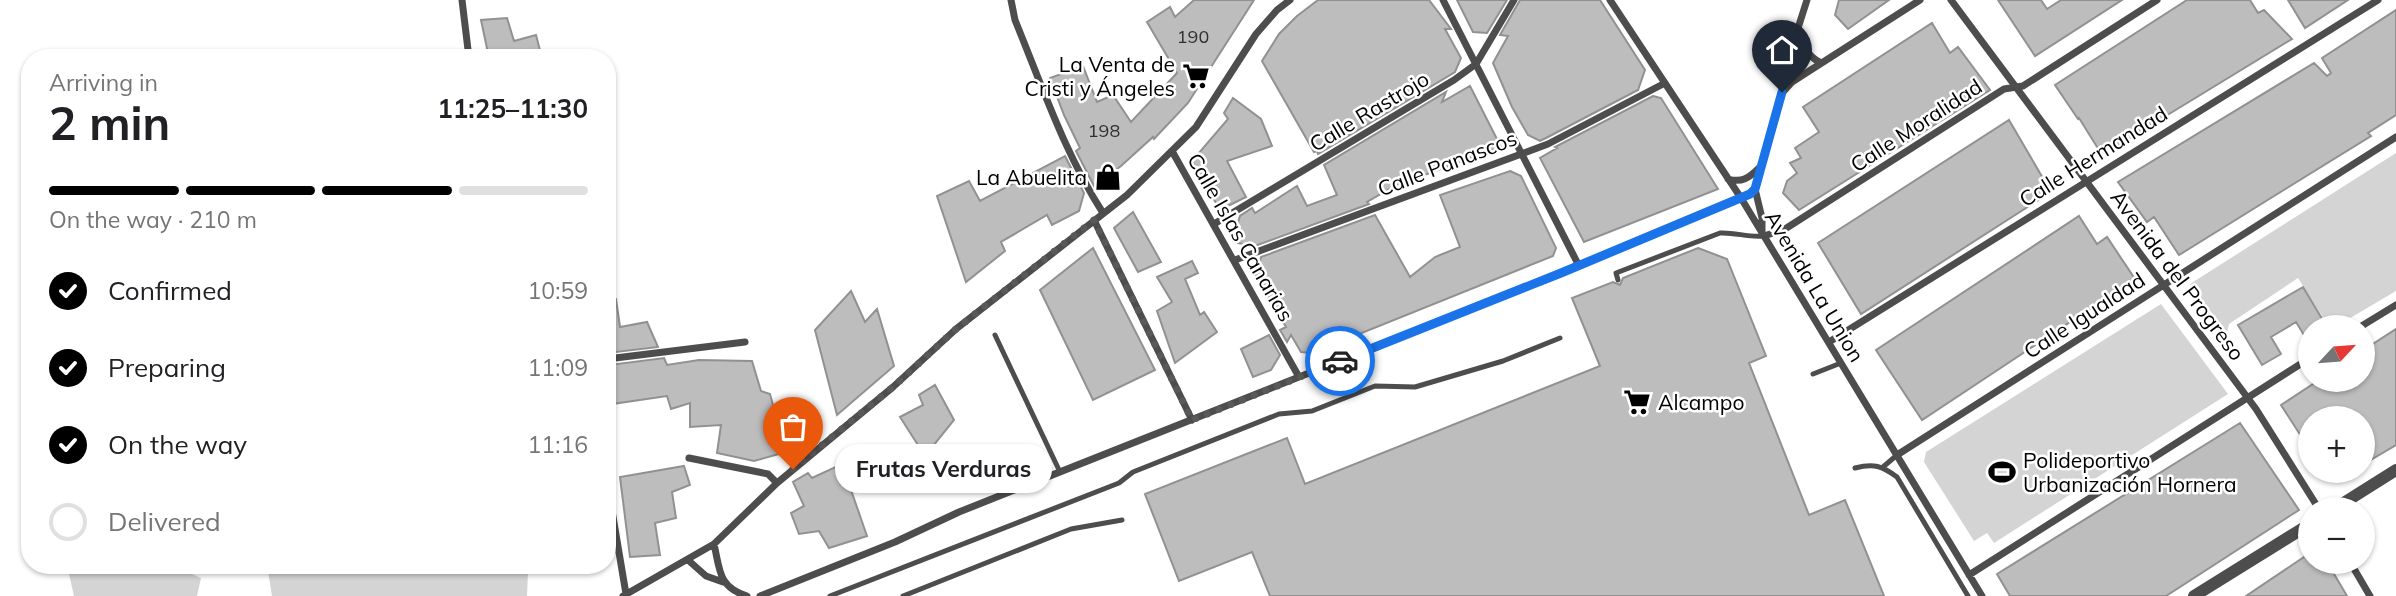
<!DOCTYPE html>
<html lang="en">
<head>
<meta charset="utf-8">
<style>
	:root { --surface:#fff; --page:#f6f6f6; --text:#202124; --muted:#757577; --line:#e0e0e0; --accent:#000 }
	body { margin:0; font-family:Mulish,sans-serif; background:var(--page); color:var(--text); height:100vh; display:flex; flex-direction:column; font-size:26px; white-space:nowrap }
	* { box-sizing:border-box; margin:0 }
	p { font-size:23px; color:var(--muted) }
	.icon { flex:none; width:38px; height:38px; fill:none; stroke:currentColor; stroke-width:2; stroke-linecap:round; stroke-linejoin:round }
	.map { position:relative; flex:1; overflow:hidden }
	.panel { position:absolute; left:21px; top:49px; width:595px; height:525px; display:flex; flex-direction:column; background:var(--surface); border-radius:28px; box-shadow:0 2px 5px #0004 }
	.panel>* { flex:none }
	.needle { width:46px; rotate:64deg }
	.tools { position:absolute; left:2298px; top:315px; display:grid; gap:14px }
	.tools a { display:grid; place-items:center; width:77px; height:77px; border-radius:50%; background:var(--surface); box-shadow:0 2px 5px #0004; font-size:35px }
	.pin { position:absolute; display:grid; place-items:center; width:60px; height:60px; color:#fff; margin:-72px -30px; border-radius:50% 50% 50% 0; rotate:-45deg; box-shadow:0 0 7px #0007 }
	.pin .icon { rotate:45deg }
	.courier { position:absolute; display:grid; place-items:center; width:70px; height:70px; margin:-35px; border:5px solid #1a73e8; border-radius:50%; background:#fff; color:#222; box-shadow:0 2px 9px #0007 }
	.bubble { position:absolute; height:49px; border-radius:24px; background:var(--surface); box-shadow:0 2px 5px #0004; font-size:23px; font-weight:700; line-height:49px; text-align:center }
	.overview em { font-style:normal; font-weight:700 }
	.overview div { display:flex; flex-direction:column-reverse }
	.overview { display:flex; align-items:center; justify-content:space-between; height:119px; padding:0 28px }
	h1 { font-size:46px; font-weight:700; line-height:52px }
	.bar { display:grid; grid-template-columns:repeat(4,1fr); gap:10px 7px; align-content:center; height:84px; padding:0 28px }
	.bar i { height:9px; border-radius:5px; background:var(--line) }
	.bar .selected { background:var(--accent) }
	.bar p { grid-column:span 4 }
	ol { padding:0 28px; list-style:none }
	li { display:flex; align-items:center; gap:21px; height:77px }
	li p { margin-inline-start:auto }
	li .icon { padding:7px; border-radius:50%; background:var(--accent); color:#fff; stroke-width:4 }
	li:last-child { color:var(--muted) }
	li i { width:38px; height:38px; border:4px solid var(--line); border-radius:50% }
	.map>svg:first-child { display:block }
	.green { fill:#d4d4d4 }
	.building { fill:#bdbdbd; stroke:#919191; stroke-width:2 }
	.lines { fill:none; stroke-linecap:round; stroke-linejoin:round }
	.service { stroke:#4d4d4d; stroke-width:5 }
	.minor { stroke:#4d4d4d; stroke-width:7 }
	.tertiary { stroke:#4d4d4d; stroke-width:12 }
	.done { stroke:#595959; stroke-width:7; stroke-dasharray:0 12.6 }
	.route { stroke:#1a73e8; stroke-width:9 }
	.labels { text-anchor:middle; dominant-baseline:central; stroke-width:5; stroke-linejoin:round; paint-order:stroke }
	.number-label { font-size:18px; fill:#2f2f2f }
	.poi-label { font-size:21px; fill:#000; stroke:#fff; text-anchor:end }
	.street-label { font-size:21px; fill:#000; stroke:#fff }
</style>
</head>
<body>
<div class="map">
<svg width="2396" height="596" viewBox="0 0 2396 596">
	<rect width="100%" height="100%" fill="#fff"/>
	<path class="green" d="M 2396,153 L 2396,291 L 2335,327 L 2329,327 L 2298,278 L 2229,324 L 2227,333 L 2190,284 Z
		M 2161,304 L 2228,394 L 1994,543 L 1987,533 L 1974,541 L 1924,462 L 1926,452 Z
		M 67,565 L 171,565 L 201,578 L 197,596 L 74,596 Z
		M 267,565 L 473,565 L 528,572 L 527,596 L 272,596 Z"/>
	<path class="building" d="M 1194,0 L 1254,0 L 1188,103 L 1154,139 L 1153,137 L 1121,166 L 1094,186 L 1076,151 L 1080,148 L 1064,115 L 1050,78 L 1083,66 L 1097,102 L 1113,95 L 1131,122 L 1177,73 L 1147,22 L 1170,7 L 1175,17 Z
		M 1318,0 L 1429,0 L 1451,29 L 1445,29 L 1461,58 L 1455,72 L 1318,154 L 1317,151 L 1314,152 L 1262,61 L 1279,34 L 1297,16 Z
		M 1457,0 L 1507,0 L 1487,33 L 1473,32 Z
		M 1520,0 L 1600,0 L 1645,70 L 1638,90 L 1546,138 L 1540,141 L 1528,135 L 1512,107 L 1493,63 L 1508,36 L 1500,35 Z
		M 1839,0 L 1889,0 L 1848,29 L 1835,15 Z
		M 1998,0 L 2041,0 L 2047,9 L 2061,0 L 2122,0 L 2035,56 Z
		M 2187,0 L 2250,0 L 2258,13 L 2264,10 L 2292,39 L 2102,155 L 2079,118 L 2078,119 L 2055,85 Z
		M 2288,0 L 2348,0 L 2305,28 Z
		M 2396,10 L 2396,115 L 2368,133 L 2371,136 L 2179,255 L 2154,217 L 2147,222 L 2118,182 L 2314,63 L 2327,76 L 2331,73 L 2322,58 Z
		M 507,18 L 514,41 L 536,35 L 542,58 L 489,58 L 481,20 Z
		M 1932,23 L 1950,53 L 1958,47 L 1990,90 L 1799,210 L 1783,193 L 1787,181 L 1797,173 L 1790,163 L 1801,158 L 1795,148 L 1819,132 L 1803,107 Z
		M 1470,86 L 1501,147 L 1408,181 L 1407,179 L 1367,202 L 1369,204 L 1255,246 L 1238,243 L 1234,235 L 1240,216 L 1252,208 L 1255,213 L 1297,186 L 1307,206 L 1337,195 L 1324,165 L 1446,92 L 1442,102 Z
		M 1653,96 L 1661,98 L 1718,189 L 1584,242 L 1540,158 L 1557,148 L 1555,147 Z
		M 1233,98 L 1261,119 L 1272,146 L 1227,161 L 1246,197 L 1220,210 L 1192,161 L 1228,119 L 1224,113 Z
		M 2009,120 L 2051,192 L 1861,314 L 1818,243 Z
		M 1065,156 L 1084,193 L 1079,211 L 1052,225 L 1047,215 L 1001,242 L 1005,251 L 966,282 L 937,196 L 969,181 L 980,201 Z
		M 1510,171 L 1521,176 L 1556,248 L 1553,256 L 1312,353 L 1301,352 L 1291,335 L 1287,342 L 1280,330 L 1286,327 L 1256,275 L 1261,257 L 1375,215 L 1410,277 L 1435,257 L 1460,247 L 1440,195 Z
		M 1133,212 L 1161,262 L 1138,272 L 1114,228 Z
		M 2079,216 L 2097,244 L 2107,237 L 2135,279 L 1922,420 L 1876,350 Z
		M 1093,248 L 1155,370 L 1093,400 L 1040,290 Z
		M 1698,248 L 1727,259 L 1766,356 L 1749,363 L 1809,515 L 1845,500 L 1884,596 L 1270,596 L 1252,552 L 1179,581 L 1145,494 L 1287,438 L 1305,484 L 1600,366 L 1572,298 L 1613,282 L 1620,285 L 1623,278 Z
		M 1192,261 L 1198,273 L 1185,279 L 1200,315 L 1204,312 L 1217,332 L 1175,363 L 1157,311 L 1172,302 L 1157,277 Z
		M 2303,287 L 2327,327 L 2310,327 L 2310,345 L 2296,322 L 2271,337 L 2281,354 L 2262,365 L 2238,325 Z
		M 851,291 L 865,322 L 877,309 L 894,366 L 837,415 L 815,330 Z
		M 616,299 L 620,327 L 647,322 L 658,347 L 608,353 L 607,300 Z
		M 2396,329 L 2396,445 L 2362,465 L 2362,418 L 2310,418 L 2310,450 L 2281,405 L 2319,380 L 2362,380 L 2362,351 Z
		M 1269,335 L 1280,355 L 1271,370 L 1253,377 L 1241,349 Z
		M 664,358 L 667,365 L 699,360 L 752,361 L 761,391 L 770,394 L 786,452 L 754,461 L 717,453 L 721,425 L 690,427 L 690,403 L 671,409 L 667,396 L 612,404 L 609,365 Z
		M 935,385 L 954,420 L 925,456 L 900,417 L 923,405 L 919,395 Z
		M 2240,423 L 2299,510 L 2166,596 L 2010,596 L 1997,574 Z
		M 842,464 L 867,536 L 829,548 L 819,531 L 799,534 L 791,513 L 804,506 L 793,482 L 808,473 L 812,478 Z
		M 684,466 L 690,485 L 672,492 L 676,518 L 655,523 L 660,555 L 630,557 L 620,477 Z
		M 2310,553 L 2310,562 L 2327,562 L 2347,596 L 2246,596 Z"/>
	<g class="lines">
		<path class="service" d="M 1618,280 L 1616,273 L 1720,233 C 1735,232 1749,238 1764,236
			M 995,335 L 1060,472
			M 1813,374 L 1841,363
			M 1883,467 L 1897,455
			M 1855,468 C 1874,463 1882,466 1897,477 L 1968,596
			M 830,596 L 1119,483 L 1133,472 L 1279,414 L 1312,411 L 1375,386 L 1415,387 L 1503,361 L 1560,338
			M 903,596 L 1071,529 L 1122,520"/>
		<path class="minor" d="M 462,0 L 469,58
			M 1011,0 L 1015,20 C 1042,86 1065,154 1103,213
			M 1443,0 L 1579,266
			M 1610,0 L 1741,198 L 1982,596
			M 1951,0 L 2256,409 L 2319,509
			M 1798,27 C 1802,43 1805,55 1821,63
			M 1783,92 L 1792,82 L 1920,0
			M 1172,151 L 1299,377
			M 1728,179 C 1742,183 1749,178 1759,168
			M 1755,189 L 1762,218 L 1762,231
			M 1094,220 L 1192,420
			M 1214,224 L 1454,80 L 1476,64 L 1514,0
			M 1764,236 L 1785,229 L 2004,89 L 2023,86 L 2157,0
			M 1235,260 L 1548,144 L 1665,83
			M 2360,327 L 2396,305
			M 1829,342 L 2378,0
			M 607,359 L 745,342
			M 1897,455 L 2396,137
			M 689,458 L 768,474 L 777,483
			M 607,481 L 626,594
			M 714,544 C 720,570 718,587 747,596
			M 688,560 L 706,576 L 723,582
			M 2350,562 L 2370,596
			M 1969,575 L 2310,358
			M 623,596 L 714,544 L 777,483 L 893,387 L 956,329 L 1127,195 L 1196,127 L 1256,34 L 1277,10 L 1290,0
			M 760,596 L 895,542 L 959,512 L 1561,273 L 1750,194 L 1755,189 L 1782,92 L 1783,75 L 1807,0"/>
		<path class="tertiary" d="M 2334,509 L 2396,470
			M 2194,596 L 2310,524"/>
	</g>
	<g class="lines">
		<path class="done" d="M 793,469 L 893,387 L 956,329 L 1094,220 L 1192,420 L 1340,361"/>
		<path class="route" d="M 1340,361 L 1561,273 L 1750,194 L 1755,189 L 1782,92"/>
	</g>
	<defs>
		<symbol id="supermarket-bare" viewBox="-9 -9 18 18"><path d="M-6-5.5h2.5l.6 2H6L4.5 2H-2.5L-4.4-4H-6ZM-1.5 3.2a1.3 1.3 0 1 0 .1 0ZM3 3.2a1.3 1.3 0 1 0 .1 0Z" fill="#000" stroke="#fff" stroke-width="2.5" paint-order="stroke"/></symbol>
		<symbol id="shop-bare" viewBox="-9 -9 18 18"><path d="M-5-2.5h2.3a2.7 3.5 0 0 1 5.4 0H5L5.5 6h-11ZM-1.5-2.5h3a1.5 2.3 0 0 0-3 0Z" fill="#000" stroke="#fff" stroke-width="2.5" paint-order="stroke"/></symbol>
		<symbol id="stadium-bare" viewBox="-9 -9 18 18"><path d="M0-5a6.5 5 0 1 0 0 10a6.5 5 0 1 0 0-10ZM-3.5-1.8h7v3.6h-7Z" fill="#000" stroke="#fff" stroke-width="2.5" paint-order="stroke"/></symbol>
	</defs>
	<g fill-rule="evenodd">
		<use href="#supermarket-bare" x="1177" y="57" width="38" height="38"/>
		<use href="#shop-bare" x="1089" y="158" width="38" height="38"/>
		<use href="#supermarket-bare" x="1618" y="383" width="38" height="38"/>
		<use href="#stadium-bare" x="1983" y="453" width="38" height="38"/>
	</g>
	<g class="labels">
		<g class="number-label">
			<text x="1193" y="36">190</text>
			<text x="1104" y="130">198</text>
		</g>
		<g class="poi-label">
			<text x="1175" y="64">La Venta de<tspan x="1175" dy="24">Cristi y Ángeles</tspan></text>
			<text x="1087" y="177">La Abuelita</text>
			<text x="1658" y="402" text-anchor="start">Alcampo</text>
			<text x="2023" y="460" text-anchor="start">Polideportivo<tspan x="2023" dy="24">Urbanización Hornera</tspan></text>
		</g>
		<g class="street-label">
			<text transform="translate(1369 111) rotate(-31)">Calle Rastrojo</text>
			<text transform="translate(1916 125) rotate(-33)">Calle Moralidad</text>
			<text transform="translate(2093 156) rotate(-32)">Calle Hermandad</text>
			<text transform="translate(1447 163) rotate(-21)">Calle Panascos</text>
			<text transform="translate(1241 237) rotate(60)">Calle Islas Canarias</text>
			<text transform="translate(2178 275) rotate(53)">Avenida del Progreso</text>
			<text transform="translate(1815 286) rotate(59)">Avenida La Union</text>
			<text transform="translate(2084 315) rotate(-33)">Calle Igualdad</text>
		</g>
	</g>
</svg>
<div class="tools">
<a><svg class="needle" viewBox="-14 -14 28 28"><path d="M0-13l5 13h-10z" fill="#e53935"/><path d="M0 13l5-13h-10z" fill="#757577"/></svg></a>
<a>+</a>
<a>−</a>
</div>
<div class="pin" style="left:793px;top:469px;background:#ea580c"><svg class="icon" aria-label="bag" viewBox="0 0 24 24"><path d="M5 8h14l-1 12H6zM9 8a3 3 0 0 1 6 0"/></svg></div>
<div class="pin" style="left:1782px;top:92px;background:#1f2937"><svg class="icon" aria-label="home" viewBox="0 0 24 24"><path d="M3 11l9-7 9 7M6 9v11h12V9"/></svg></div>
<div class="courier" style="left:1340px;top:361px"><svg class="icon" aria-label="car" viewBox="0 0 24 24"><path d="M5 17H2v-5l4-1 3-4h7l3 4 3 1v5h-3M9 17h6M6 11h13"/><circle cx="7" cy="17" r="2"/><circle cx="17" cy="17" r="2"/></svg></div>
<div class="bubble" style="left:835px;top:444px;width:217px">Frutas Verduras</div>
<section class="panel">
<div class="overview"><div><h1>2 min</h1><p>Arriving in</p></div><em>11:25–11:30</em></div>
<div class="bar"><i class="selected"></i><i class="selected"></i><i class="selected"></i><i></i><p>On the way · 210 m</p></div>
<ol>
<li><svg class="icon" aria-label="check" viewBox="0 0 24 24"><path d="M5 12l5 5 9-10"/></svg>Confirmed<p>10:59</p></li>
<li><svg class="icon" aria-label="check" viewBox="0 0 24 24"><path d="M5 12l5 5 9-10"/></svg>Preparing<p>11:09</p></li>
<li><svg class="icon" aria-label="check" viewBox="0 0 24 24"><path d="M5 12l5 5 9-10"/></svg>On the way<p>11:16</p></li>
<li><i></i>Delivered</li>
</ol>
</section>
</div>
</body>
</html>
